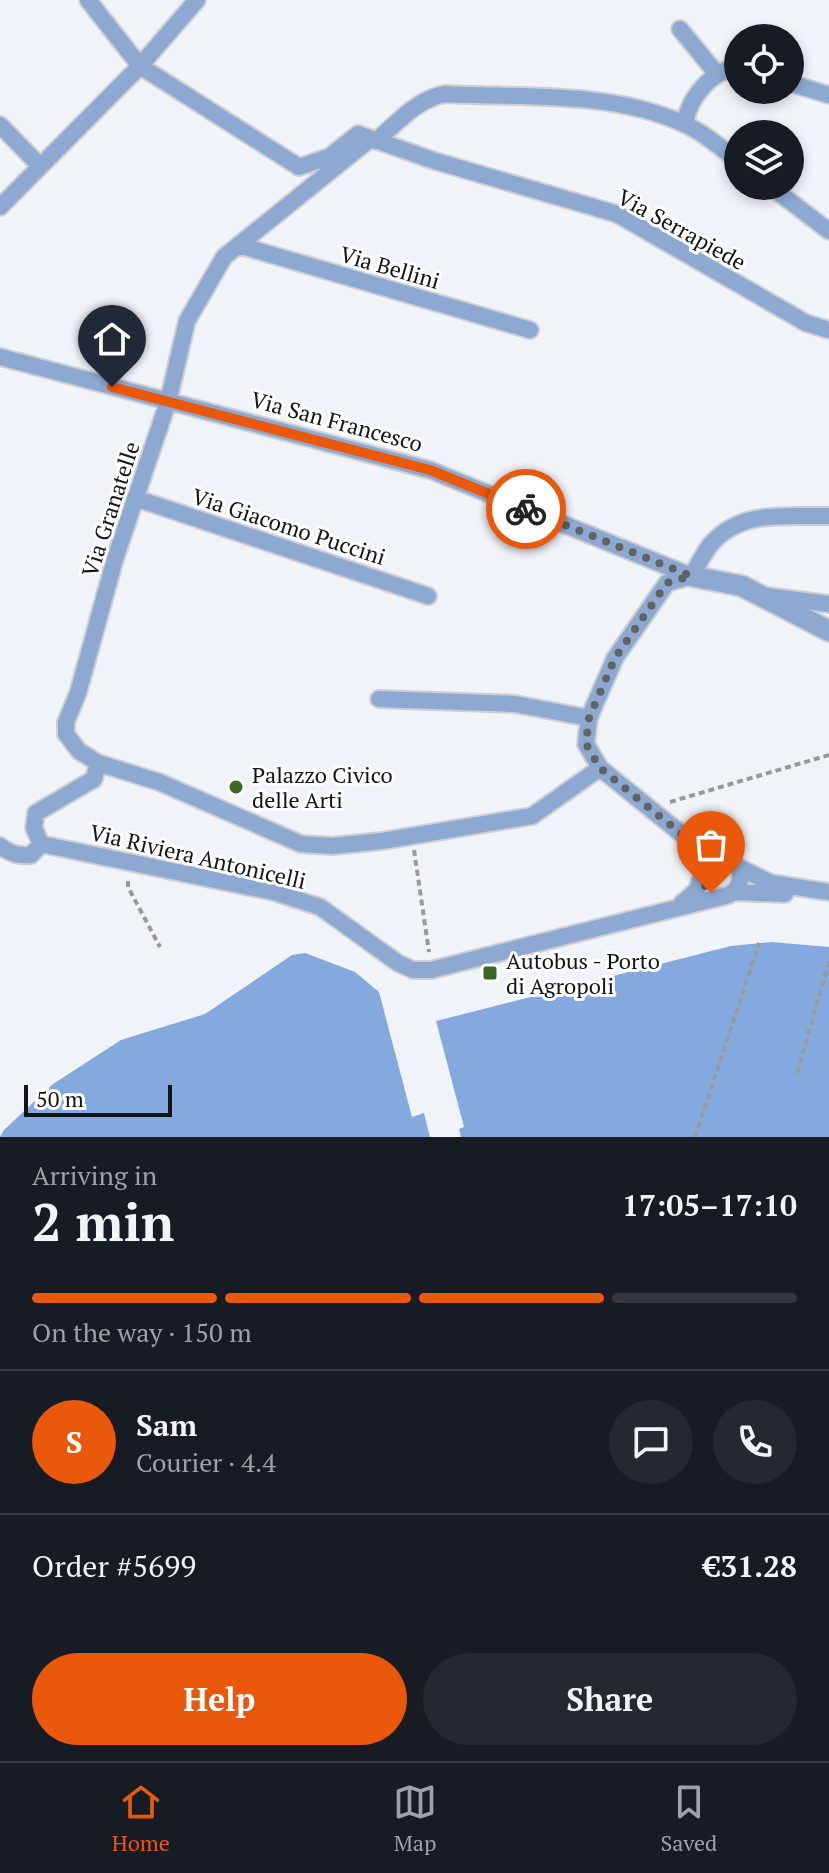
<!DOCTYPE html>
<html lang="en">
<head>
<meta charset="utf-8">
<style>
	:root { --surface:#171b24; --page:#242831; --text:#f1f3f6; --muted:#9ea1a6; --line:#363941; --accent:#ea580c }
	body { margin:0; font-family:"PT Serif",serif; background:var(--page); color:var(--text); height:100vh; display:flex; flex-direction:column; font-size:30px; white-space:nowrap }
	* { box-sizing:border-box; margin:0 }
	p { font-size:26px; color:var(--muted) }
	.icon { flex:none; width:44px; height:44px; fill:none; stroke:currentColor; stroke-width:2; stroke-linecap:round; stroke-linejoin:round }
	.map { position:relative; height:1137px; overflow:hidden }
	.side { display:flex; flex-direction:column; background:var(--surface); flex:1 }
	.side>* { flex:none }
	.buttons { position:absolute; left:724px; top:24px; display:grid; gap:16px }
	.buttons a { display:grid; place-items:center; width:80px; height:80px; border-radius:50%; background:var(--surface); box-shadow:0 4px 12px #0003; font-size:40px }
	.scale { position:absolute; left:24px; bottom:20px; width:148px; box-sizing:border-box; padding-left:8px; border:4px solid #131415; border-top:0; font-size:22px; line-height:28px; white-space:nowrap; color:#131415; -webkit-text-stroke:6px #fff; paint-order:stroke }
	.pin { position:absolute; display:grid; place-items:center; width:68px; height:68px; color:#fff; margin:-82px -34px; border-radius:50% 50% 50% 0; rotate:-45deg; box-shadow:0 0 8px #0007 }
	.pin .icon { rotate:45deg }
	.courier { position:absolute; display:grid; place-items:center; width:80px; height:80px; margin:-40px; border:6px solid #ea580c; border-radius:50%; background:#fff; color:#222; box-shadow:0 2px 10px #0007 }
	.overview em { font-style:normal; font-weight:800 }
	.overview div { display:flex; flex-direction:column-reverse }
	.overview { display:flex; align-items:center; justify-content:space-between; height:136px; padding:0 32px }
	h1 { font-size:52px; font-weight:800; line-height:60px }
	.bar { display:grid; grid-template-columns:repeat(4,1fr); gap:12px 8px; align-content:center; height:96px; padding:0 32px }
	.bar i { height:10px; border-radius:6px; background:var(--line) }
	.bar .on { background:var(--accent) }
	.bar p { grid-column:span 4 }
	.line { display:flex; align-items:center; gap:20px; padding:0 32px; border-top:2px solid var(--line) }
	.line div { flex:1 }
	.round { display:grid; place-items:center; flex:none; width:84px; height:84px; border-radius:42px; background:var(--page) }
	.button { display:flex; gap:16px; margin-top:auto; padding:16px 32px }
	.button a { flex:1; height:92px; border-radius:48px; background:var(--accent); color:#fff; font-size:32px; font-weight:800; line-height:92px; text-align:center }
	.button a+a { background:var(--page); color:var(--text) }
	.tab-bar { display:flex; justify-content:space-around; align-items:center; height:112px; border-top:2px solid var(--line); background:var(--surface); font-size:22px; color:var(--muted) }
	.tab-bar a { display:grid; justify-items:center; gap:4px }
	.tab-bar .on { color:var(--accent) }
	.map>svg:first-child { display:block }
	.water { fill:#84a9df }
	.lines { fill:none; stroke-linecap:round; stroke-linejoin:round }
	.minor-casing { stroke:#cdcfd4; stroke-width:20 }
	.tertiary-casing { stroke:#cdcfd4; stroke-width:24 }
	.path { stroke:#97999c; stroke-width:4; stroke-dasharray:6 4; stroke-linecap:butt }
	.minor { stroke:#8da9d2; stroke-width:16 }
	.tertiary { stroke:#8da9d2; stroke-width:20 }
	.done { stroke:#606264; stroke-width:8; stroke-dasharray:0 14.4 }
	.route { stroke:#ea580c; stroke-width:10 }
	.poi-dot { fill:#3c6623; stroke:#fff; stroke-width:3 }
	.labels { text-anchor:middle; dominant-baseline:central; stroke-width:6; stroke-linejoin:round; paint-order:stroke }
	.street-label { font-size:22px; fill:#131415; stroke:#fff }
	.poi-label { font-size:22px; fill:#131415; stroke:#fff; text-anchor:start }
</style>
</head>
<body>
<div class="map">
<svg width="829" height="1137" viewBox="0 0 829 1137">
	<rect width="100%" height="100%" fill="#f0f3f8"/>
	<path class="water" d="M 771,942 L 829,947 L 829,1137 L 461,1137 L 459,1129 L 464,1127 L 436,1021 L 731,946 Z
		M 305,953 L 355,972 L 379,992 L 412,1117 L 424,1113 L 430,1137 L 0,1137 L 4,1130 L 53,1084 L 121,1040 L 205,1014 L 292,955 Z"/>
	<g class="lines">
		<defs>
			<path id="minor" d="M 88,0 L 140,66 L 299,167 L 329,157 L 358,134 L 435,161 L 617,214 L 806,323 L 829,330
				M 680,29 L 717,74
				M 790,83 L 829,95
				M 685,124 C 688,99 712,69 738,68
				M 0,125 L 40,166
				M 370,139 L 224,257 L 187,321 L 168,402 L 115,559 L 78,693 L 66,722 L 66,734 L 79,751 L 98,763 L 159,782 L 301,844 L 332,846 L 382,841 L 532,816 L 600,768
				M 376,141 C 397,123 417,99 445,94 C 523,98 610,91 682,123 C 703,132 721,148 738,161
				M 770,186 L 829,231
				M 0,207 L 140,66 L 197,0
				M 238,245 L 530,330
				M 0,357 L 430,470 L 691,576
				M 135,498 L 428,596
				M 691,576 C 698,566 703,554 711,544 C 741,509 787,517 829,516
				M 767,596 L 829,604
				M 379,699 L 515,704 L 589,718
				M 41,844 L 274,892 L 320,907 L 398,963 L 413,970 L 431,970 L 729,895 C 742,887 744,873 734,862 L 684,836 L 600,768 L 586,744 L 589,718 L 615,658 L 667,583 L 691,576
				M 41,844 L 34,828 L 36,813 L 94,779 L 98,763
				M 0,846 C 11,854 18,856 31,855 L 41,844
				M 738,867 L 771,883 L 829,892
				M 734,892 L 785,894
				M 681,904 L 697,890 L 705,865 L 722,857"/>
			<path id="tertiary" d="M 691,576 L 742,586 L 829,631"/>
		</defs>
		<use href="#minor" class="minor-casing"/>
		<use href="#tertiary" class="tertiary-casing"/>
		<path class="path" d="M 670,802 L 829,755
			M 414,850 L 429,952
			M 128,881 L 128,887 L 160,947
			M 797,1073 L 829,961
			M 695,1137 L 759,943"/>
		<use href="#minor" class="minor"/>
		<use href="#tertiary" class="tertiary"/>
	</g>
	<g class="lines">
		<path class="done" d="M 526,509 L 691,576 L 667,583 L 615,658 L 589,718 L 586,744 L 600,768 L 684,836 L 722,857 C 702,861 696,879 711,893"/>
		<path class="route" d="M 112,387 L 430,470 L 526,509"/>
	</g>
	<g class="poi-dot">
		<circle cx="236" cy="787" r="8"/>
		<rect x="482" y="965" width="16" height="16" rx="4"/>
	</g>
	<g class="labels">
		<g class="street-label">
			<text transform="translate(682 229) rotate(29)">Via Serrapiede</text>
			<text transform="translate(390 267) rotate(16)">Via Bellini</text>
			<text transform="translate(337 421) rotate(15)">Via San Francesco</text>
			<text transform="translate(110 509) rotate(-72)">Via Granatelle</text>
			<text transform="translate(289 526) rotate(18)">Via Giacomo Puccini</text>
			<text transform="translate(198 856) rotate(13)">Via Riviera Antonicelli</text>
		</g>
		<g class="poi-label">
			<text x="252" y="774">Palazzo Civico<tspan x="252" dy="25">delle Arti</tspan></text>
			<text x="506" y="960">Autobus - Porto<tspan x="506" dy="25">di Agropoli</tspan></text>
		</g>
	</g>
</svg>
<div class="buttons">
<a><svg class="icon" aria-label="locate" viewBox="0 0 24 24"><circle cx="12" cy="12" r="6"/><path d="M12 2v4M12 18v4M2 12h4M18 12h4"/></svg></a>
<a><svg class="icon" aria-label="layers" viewBox="0 0 24 24"><path d="M12 4l9 5-9 5-9-5zM3 14l9 5 9-5"/></svg></a>
</div>
<div class="scale">50 m</div>
<div class="pin" style="left:711px;top:893px;background:#ea580c"><svg class="icon" aria-label="bag" viewBox="0 0 24 24"><path d="M5 8h14l-1 12H6zM9 8a3 3 0 0 1 6 0"/></svg></div>
<div class="pin" style="left:112px;top:387px;background:#1f2937"><svg class="icon" aria-label="home" viewBox="0 0 24 24"><path d="M3 11l9-7 9 7M6 9v11h12V9"/></svg></div>
<div class="courier" style="left:526px;top:509px"><svg class="icon" aria-label="bike" viewBox="0 0 24 24"><circle cx="6" cy="16" r="4"/><circle cx="18" cy="16" r="4"/><path d="M6 16l4-8h5l3 8M10 8l3 8H6M13 5h3"/></svg></div>
</div>
<section class="side">
<div class="overview"><div><h1>2 min</h1><p>Arriving in</p></div><em>17:05–17:10</em></div>
<div class="bar"><i class="on"></i><i class="on"></i><i class="on"></i><i></i><p>On the way · 150 m</p></div>
<div class="line" style="height:144px"><b class="round" style="background:var(--accent);color:#fff">S</b><div><b>Sam</b><p>Courier · 4.4</p></div><a class="round"><svg class="icon" aria-label="chat" viewBox="0 0 24 24"><path d="M4 5h16v11H9l-5 4z"/></svg></a><a class="round"><svg class="icon" aria-label="phone" viewBox="0 0 24 24"><path d="M5 4h4l2 5-3 2q2 4 5 5l2-3 5 2v4C11 20 4 13 5 4z"/></svg></a></div>
<div class="line" style="height:104px"><div>Order #5699</div><b>€31.28</b></div>
<div class="button"><a>Help</a><a>Share</a></div>
</section>
<nav class="tab-bar">
<a class="on"><svg class="icon" aria-label="home" viewBox="0 0 24 24"><path d="M3 11l9-7 9 7M6 9v11h12V9"/></svg>Home</a>
<a><svg class="icon" aria-label="map" viewBox="0 0 24 24"><path d="M3 6l6-2 6 2 6-2v14l-6 2-6-2-6 2zM9 4v14M15 6v14"/></svg>Map</a>
<a><svg class="icon" aria-label="saved" viewBox="0 0 24 24"><path d="M7 4h10v16l-5-4-5 4z"/></svg>Saved</a>
</nav>
</body>
</html>
